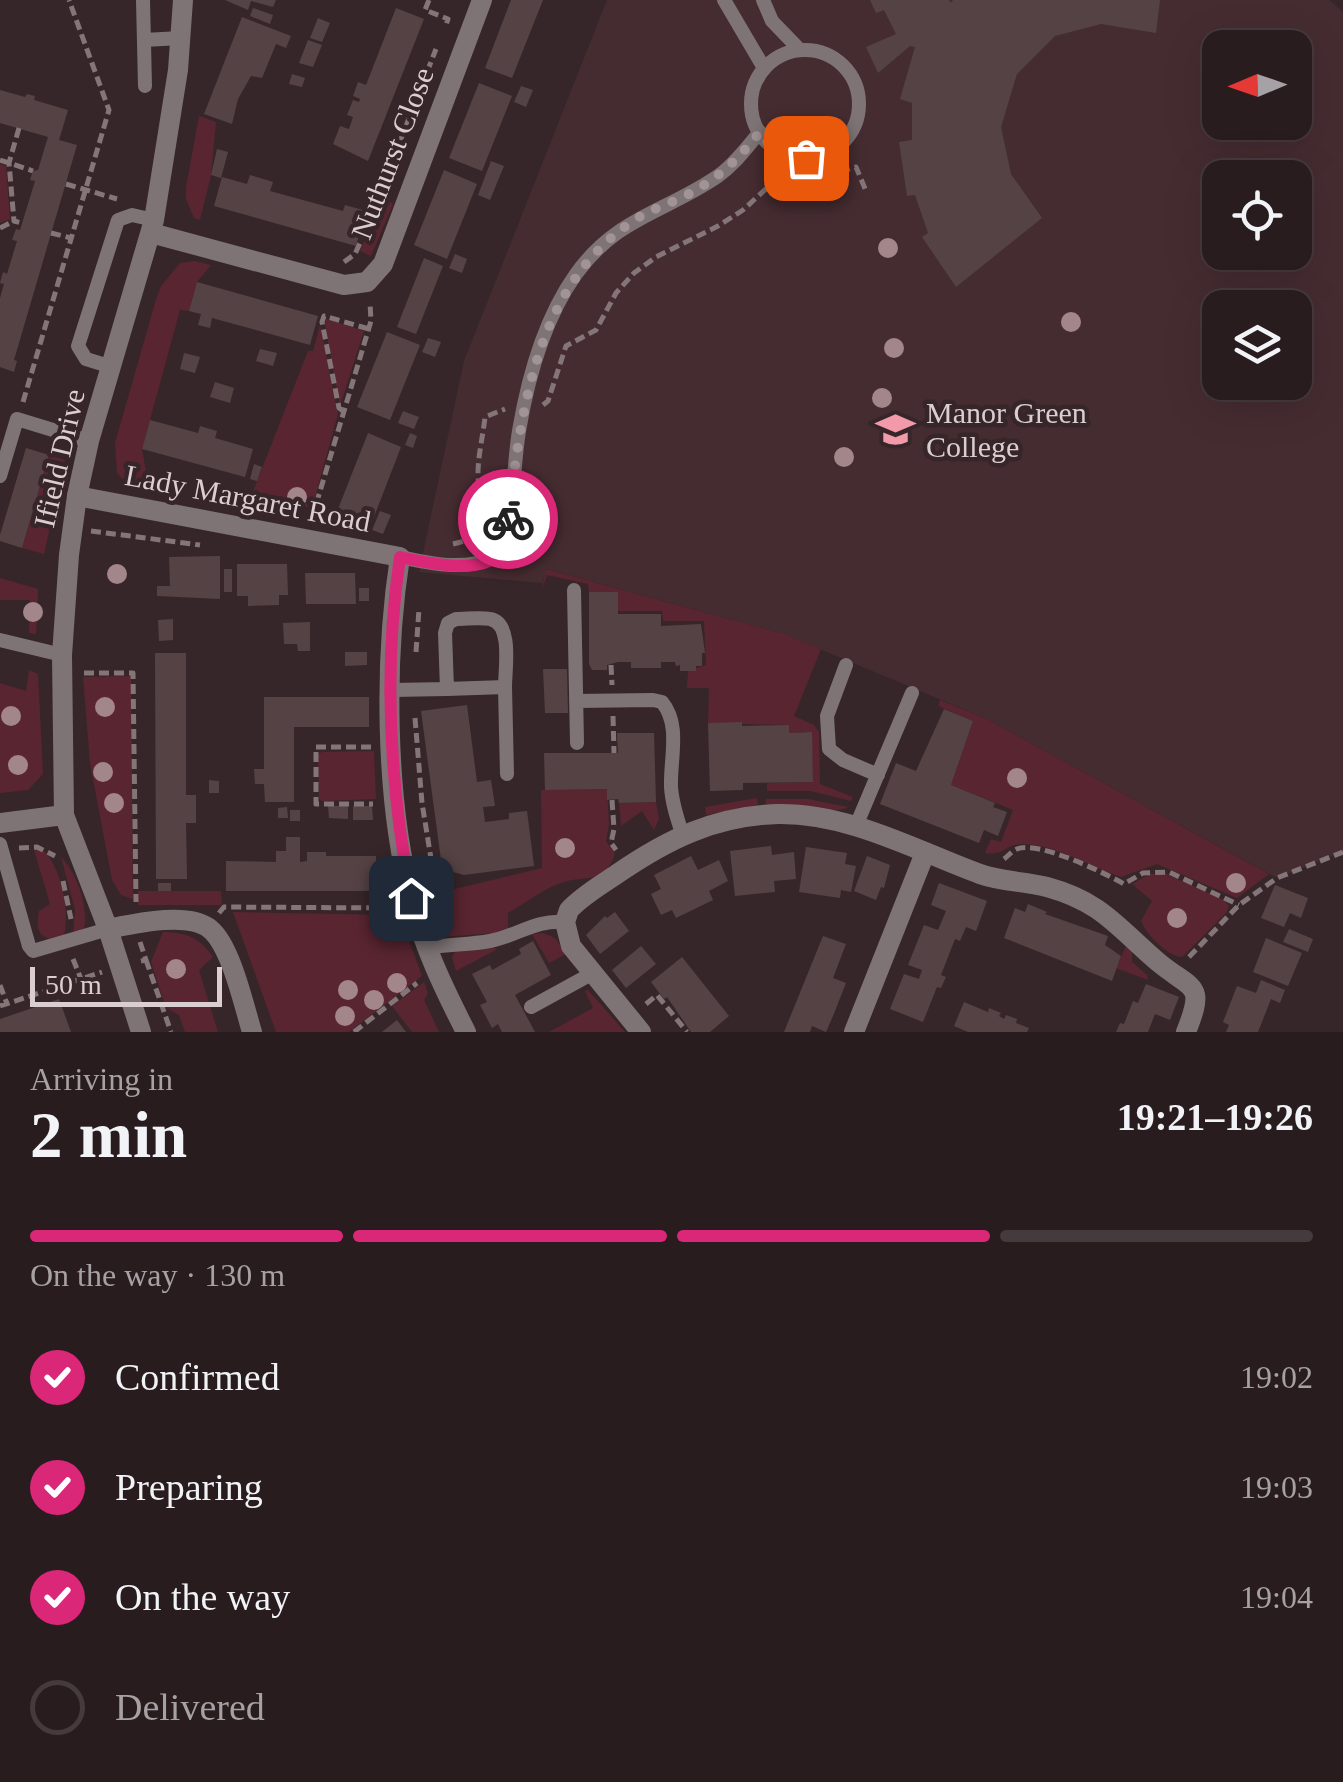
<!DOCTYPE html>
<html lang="en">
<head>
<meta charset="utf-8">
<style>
	:root { --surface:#291c1f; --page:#312528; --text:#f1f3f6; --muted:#a5a1a4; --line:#453a3d; --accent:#db2777 }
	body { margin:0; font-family:"Times New Roman",serif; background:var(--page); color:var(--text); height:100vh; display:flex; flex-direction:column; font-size:38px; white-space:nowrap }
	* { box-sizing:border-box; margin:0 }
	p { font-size:32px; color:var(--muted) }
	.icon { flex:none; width:55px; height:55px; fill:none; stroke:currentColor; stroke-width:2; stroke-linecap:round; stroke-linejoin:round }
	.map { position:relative; height:1032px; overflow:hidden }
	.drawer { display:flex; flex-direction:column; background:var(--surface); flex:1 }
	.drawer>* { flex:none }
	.needle { width:65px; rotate:268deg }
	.fabs { position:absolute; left:1202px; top:30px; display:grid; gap:20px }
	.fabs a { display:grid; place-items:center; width:110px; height:110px; border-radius:20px; background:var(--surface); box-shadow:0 10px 40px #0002,0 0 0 2px var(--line); font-size:50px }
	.scale { position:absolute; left:30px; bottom:25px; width:192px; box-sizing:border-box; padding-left:10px; border:5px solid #daced0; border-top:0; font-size:28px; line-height:35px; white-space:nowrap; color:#daced0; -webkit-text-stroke:8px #372629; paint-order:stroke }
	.pin { position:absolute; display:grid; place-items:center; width:85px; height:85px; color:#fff; margin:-42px; border-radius:20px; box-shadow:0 5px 15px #0006 }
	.courier { position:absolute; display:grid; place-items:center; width:100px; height:100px; margin:-50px; border:8px solid #db2777; border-radius:50%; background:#fff; color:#222; box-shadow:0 2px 12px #0007 }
	.headline em { font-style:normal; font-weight:700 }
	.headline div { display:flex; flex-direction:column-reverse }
	.headline { display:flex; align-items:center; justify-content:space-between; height:170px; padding:0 30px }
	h1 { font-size:65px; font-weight:700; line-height:75px }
	.bar { display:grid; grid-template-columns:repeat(4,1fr); gap:15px 10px; align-content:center; height:120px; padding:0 30px }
	.bar i { height:12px; border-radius:8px; background:var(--line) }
	.bar .current { background:var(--accent) }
	.bar p { grid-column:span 4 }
	ol { padding:0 30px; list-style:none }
	li { display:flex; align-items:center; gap:30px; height:110px }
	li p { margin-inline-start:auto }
	li .icon { padding:10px; border-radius:50%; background:var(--accent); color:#fff; stroke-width:4 }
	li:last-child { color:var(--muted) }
	li i { width:55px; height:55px; border:5px solid var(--line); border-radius:50% }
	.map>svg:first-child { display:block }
	.built { fill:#452c31; fill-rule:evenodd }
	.green { fill:#592531 }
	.building { fill:#554245 }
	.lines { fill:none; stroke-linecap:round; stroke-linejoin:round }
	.path { stroke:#847578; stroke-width:5; stroke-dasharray:10 5; stroke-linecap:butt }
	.service { stroke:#7e7476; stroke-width:14 }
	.minor { stroke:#7e7476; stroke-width:20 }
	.tertiary { stroke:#7e7476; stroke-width:20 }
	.tree { fill:#a2868a }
	.done { stroke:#a19396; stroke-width:10; stroke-dasharray:0 18 }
	.route { stroke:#db2777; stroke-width:12 }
	.labels { text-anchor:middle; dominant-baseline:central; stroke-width:9; stroke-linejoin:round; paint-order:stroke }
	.street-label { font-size:30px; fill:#daced0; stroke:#372629 }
	.poi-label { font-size:30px; fill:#daced0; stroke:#372629; text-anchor:start }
</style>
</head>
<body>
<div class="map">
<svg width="1343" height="1032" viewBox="0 0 1343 1032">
	<rect width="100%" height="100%" fill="#372629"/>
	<path class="built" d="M 607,0 L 1329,0 L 1343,12 L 1343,852 L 1277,878 L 987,719 L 784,634 L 547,569 L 542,583 L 419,572 L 464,361 ZM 1220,48 L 1295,48 L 1295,122 L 1220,122 ZM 1220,178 L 1295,178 L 1295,252 L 1220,252 ZM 1220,308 L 1295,308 L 1295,382 L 1220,382 Z"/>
	<path class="green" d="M 199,116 L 216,122 L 211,175 L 200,220 L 194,218 L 186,199 L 186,187 Z
		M 0,164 L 6,166 L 10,219 L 0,223 Z
		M 382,196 L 393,204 L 371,256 L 360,251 Z
		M 194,261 L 211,265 L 197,282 L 189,311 L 180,310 L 142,449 L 149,488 L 132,488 L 117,473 L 115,443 L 155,303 L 161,286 L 180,263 Z
		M 326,319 L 364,331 L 340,406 L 325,323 Z
		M 320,325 L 338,414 L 312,508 L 252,494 L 308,351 L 313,351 Z
		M 49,455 L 65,460 L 44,554 L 22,548 Z
		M 546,569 L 784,634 L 821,649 L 794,716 L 814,725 L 819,732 L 820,784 L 853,797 L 851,801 L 810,791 L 767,791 L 767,783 L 813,782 L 811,732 L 789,733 L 789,725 L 708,723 L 709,688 L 687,688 L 688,671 L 706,665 L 704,621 L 663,621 L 662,611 L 618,611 L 617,592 L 589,592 L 588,584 L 547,575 L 541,592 Z
		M 0,578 L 38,589 L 36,634 L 29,633 L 30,600 L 0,600 Z
		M 29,670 L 38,674 L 43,774 L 28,790 L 0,793 L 0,683 L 26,691 Z
		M 131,676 L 133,899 L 121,895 L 112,880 L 90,763 L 83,677 Z
		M 940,700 L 987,719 L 1269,874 L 1237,898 L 1157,864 L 1121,877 C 1088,866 1060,846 1023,844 C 1007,843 1004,856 985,853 L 991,839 L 1001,842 L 1013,810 L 951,785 L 973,721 L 938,706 Z
		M 374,751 L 376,799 L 322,801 L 319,798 L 318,754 L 322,752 Z
		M 607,789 L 609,824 L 606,841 L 615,854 C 604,885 587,875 564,882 C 545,887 525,904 508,913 L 508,928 L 495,933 L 441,937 L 427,901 L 430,895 L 542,868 L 541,790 Z
		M 757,798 L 758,805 L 706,815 L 705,807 Z
		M 766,799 L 808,799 L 848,807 C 834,816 786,804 766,804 Z
		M 656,802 L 659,819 L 654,830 L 642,811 L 621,826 L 619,803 Z
		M 34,850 L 43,850 C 62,868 71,915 63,939 C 42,941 34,933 39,911 L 50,904 Z
		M 61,857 C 77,873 89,907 84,929 L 73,935 L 75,910 Z
		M 1164,873 L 1224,900 L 1229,906 L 1226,913 L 1182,957 C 1167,956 1147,935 1141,921 L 1152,901 L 1132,884 L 1150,874 Z
		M 138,891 L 221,891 L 222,905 L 138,905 Z
		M 233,912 L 400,915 L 422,976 L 349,1032 L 276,1032 Z
		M 163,932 C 186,932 200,938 213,957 L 199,970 L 218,1032 L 185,1032 L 179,1015 L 166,1008 L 151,962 Z
		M 543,933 L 555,938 L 566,954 L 549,963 L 532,934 Z
		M 1126,946 L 1132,951 L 1132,962 L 1147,975 L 1148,980 L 1116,968 Z
		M 495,948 L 496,950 L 456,971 L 452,957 L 455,951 Z
		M 424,982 L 428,993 L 424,1000 L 439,1032 L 412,1032 L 392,1006 Z
		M 588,990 L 625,1032 L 549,1032 L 593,1008 L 585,991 Z"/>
	<path class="building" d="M 225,0 L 276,0 L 273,7 L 251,1 L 248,10 Z
		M 511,0 L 543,0 L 512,78 L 485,68 Z
		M 870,0 L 949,0 L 951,3 L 953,0 L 1160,0 L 1156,33 L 1101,24 L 1055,36 L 1017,74 L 1001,127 L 1011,174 L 1042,218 L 956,287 L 922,237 L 928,233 L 915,195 L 907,196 L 899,142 L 912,140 L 912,103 L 900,99 L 915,47 L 910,46 L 878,73 L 866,47 L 896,34 L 884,10 L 876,13 Z
		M 253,8 L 273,15 L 270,24 L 250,16 Z
		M 396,8 L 424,19 L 368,161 L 333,144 L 340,126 L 349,129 L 353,117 L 347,115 L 353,100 L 359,102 L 360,99 L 353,96 L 358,82 L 366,85 Z
		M 242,17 L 291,36 L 286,48 L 276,44 L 262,78 L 251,76 L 238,99 L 232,124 L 204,114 Z
		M 318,18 L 330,23 L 322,42 L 310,38 Z
		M 308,40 L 322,45 L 313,67 L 299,63 Z
		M 292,74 L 305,78 L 302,87 L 289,84 Z
		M 479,83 L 512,96 L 482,171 L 449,158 Z
		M 521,86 L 533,90 L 526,107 L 514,102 Z
		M 0,90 L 25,97 L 27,94 L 35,96 L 34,100 L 68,110 L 59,140 L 77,145 L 14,360 L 17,361 L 14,372 L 0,367 L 0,298 L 4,284 L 0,283 L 3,272 L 7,274 L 17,241 L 12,240 L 16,229 L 20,230 L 35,181 L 30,180 L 33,171 L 38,170 L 48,137 L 0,123 Z
		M 217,149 L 228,152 L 221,178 L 211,175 Z
		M 491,161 L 504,166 L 490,200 L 478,195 Z
		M 444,170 L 477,184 L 447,259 L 414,245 Z
		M 250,175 L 273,182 L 270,191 L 343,211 L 345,205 L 366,211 L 356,246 L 214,206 L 222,177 L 247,184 Z
		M 455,254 L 467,259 L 462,273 L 449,268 Z
		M 424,258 L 443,266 L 416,334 L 397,327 Z
		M 197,282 L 318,316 L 310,345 L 212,318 L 210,328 L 198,325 L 201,314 L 189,311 Z
		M 387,332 L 420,345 L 390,420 L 357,407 Z
		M 428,338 L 441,342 L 435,357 L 422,352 Z
		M 260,349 L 277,353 L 273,366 L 256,361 Z
		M 184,353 L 200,357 L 195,373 L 180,369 Z
		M 215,382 L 234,388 L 230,403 L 210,397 Z
		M 403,411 L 419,417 L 414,429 L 398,423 Z
		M 150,420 L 198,433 L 200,426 L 217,431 L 215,438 L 253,449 L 245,477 L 142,449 Z
		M 368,433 L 401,447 L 372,522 L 338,509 Z
		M 410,433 L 417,436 L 413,448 L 405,445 Z
		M 26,448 L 49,455 L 22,548 L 0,541 L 0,535 Z
		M 254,464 L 262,467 L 257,481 L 250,479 Z
		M 380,511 L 391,515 L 383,534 L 372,530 Z
		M 220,556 L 220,599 L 157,596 L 157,586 L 170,586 L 169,557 Z
		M 237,564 L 287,564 L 288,595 L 279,595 L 279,605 L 248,606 L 248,596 L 237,596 Z
		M 224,569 L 232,569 L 232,592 L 224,592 Z
		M 305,573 L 355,573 L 356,604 L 306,604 Z
		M 359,588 L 369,588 L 369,601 L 359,601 Z
		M 589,592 L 618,592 L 618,614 L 661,614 L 661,626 L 701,624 L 705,653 L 702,653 L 702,666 L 696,666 L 696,671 L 680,671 L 680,665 L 676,666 L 675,662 L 661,662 L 661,668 L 631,668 L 631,662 L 618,662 L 607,665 L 607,670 L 592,670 L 589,664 Z
		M 173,619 L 173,640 L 159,641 L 158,620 Z
		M 310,622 L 310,651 L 298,651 L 297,644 L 284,644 L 283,623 Z
		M 345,652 L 367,652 L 367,665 L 345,666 Z
		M 155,653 L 186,653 L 186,795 L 196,795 L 196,823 L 186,823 L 187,879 L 156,879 Z
		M 543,669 L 567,669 L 568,713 L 545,713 Z
		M 264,697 L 369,697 L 369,727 L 294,727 L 294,802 L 265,802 L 264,784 L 255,784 L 254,769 L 264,769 Z
		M 467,705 L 477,782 L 491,780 L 495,806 L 483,807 L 485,822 L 509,819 L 509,813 L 527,811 L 534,866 L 464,875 L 449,871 L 441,860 L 421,711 Z
		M 944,709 L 973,721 L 951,785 L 995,803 L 993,807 L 1007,812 L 998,836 L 984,830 L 979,843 L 880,804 L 896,763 L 916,771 Z
		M 742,722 L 742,726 L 789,725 L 789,733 L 812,732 L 813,782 L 743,783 L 743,790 L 710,791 L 708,723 Z
		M 617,733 L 654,733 L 656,802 L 619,803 L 618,799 L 607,800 L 607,789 L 545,790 L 544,753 L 618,753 Z
		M 209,780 L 219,781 L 219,793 L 209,793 Z
		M 328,806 L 348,806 L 348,819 L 329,818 Z
		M 353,806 L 372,806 L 373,820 L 353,820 Z
		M 287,807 L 288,818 L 278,818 L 278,808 Z
		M 290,810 L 300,810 L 300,821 L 290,821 Z
		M 286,837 L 300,837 L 300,862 L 307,861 L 307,852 L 326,852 L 326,856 L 376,856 L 376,891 L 226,891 L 226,861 L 276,862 L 276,851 L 286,851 Z
		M 771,846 L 772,855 L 794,852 L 796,879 L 774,881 L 775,892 L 735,896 L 730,851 Z
		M 806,847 L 847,853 L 845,864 L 856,866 L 851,892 L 841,890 L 840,898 L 799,892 Z
		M 691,856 L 698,870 L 719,860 L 728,881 L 709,891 L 713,900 L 676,918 L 672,910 L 661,915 L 651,894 L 661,889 L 654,875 Z
		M 867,856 L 890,865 L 884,888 L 881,887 L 876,900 L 854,891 Z
		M 158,883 L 171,883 L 171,891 L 158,891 Z
		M 939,883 L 987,901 L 976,931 L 966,927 L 960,941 L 955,939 L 941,975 L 946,977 L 941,988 L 937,987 L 923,1022 L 890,1009 L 904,974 L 919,979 L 922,970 L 908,965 L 924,925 L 938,930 L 946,911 L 931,905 Z
		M 1275,885 L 1308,898 L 1301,918 L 1290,913 L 1284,927 L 1261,918 Z
		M 1028,904 L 1047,912 L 1045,914 L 1108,936 L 1105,945 L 1121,956 L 1112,981 L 1004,938 L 1015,908 L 1025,912 Z
		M 615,912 L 629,931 L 600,954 L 586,935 L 605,916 L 607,918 Z
		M 1289,929 L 1313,939 L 1308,952 L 1283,942 Z
		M 823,936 L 846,944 L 833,978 L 846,983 L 833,1016 L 826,1032 L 812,1026 L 810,1032 L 784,1032 Z
		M 1266,938 L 1302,953 L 1288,986 L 1253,972 Z
		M 533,941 L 551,975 L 515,995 L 535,1032 L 502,1032 L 498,1024 L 492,1028 L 480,1005 L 487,1002 L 472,974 L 490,965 L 492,970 L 521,954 L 519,949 Z
		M 641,946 L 656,964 L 626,988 L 612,970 Z
		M 682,957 L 729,1016 L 710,1032 L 691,1032 L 667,997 L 664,999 L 651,982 Z
		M 1261,980 L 1285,990 L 1280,1003 L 1271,999 L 1258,1032 L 1226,1032 L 1229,1025 L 1223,1022 L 1237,986 L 1256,993 Z
		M 1146,984 L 1179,997 L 1170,1020 L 1155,1014 L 1148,1032 L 1116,1032 L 1120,1023 L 1124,1024 L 1133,1001 L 1138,1003 Z
		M 59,999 L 71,1032 L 0,1032 L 0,1019 Z
		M 964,1002 L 988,1012 L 989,1008 L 1001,1013 L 999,1016 L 1004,1019 L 1006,1015 L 1017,1019 L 1016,1023 L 1029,1028 L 1027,1032 L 968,1032 L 954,1026 Z
		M 397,1020 L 406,1032 L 382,1032 Z"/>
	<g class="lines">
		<path class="path" d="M 429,0 L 425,10 L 448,19 L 446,25
			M 19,128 L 9,163 L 14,221 L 22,223
			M 0,160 L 33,171
			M 66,184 L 117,199
			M 0,228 L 14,221
			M 51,233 L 71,238
			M 344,262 L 355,254 L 364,234 L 436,49
			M 23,402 L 109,110 L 69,0
			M 543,405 L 548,401 L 566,346 L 596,330 L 616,293 L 634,273 L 656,257 L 718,226 L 743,210 L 781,175 L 827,176 L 856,167 L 866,191
			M 343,411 L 339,408 L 322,322 L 324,316 L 369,329
			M 312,518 L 371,321 L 370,303
			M 91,531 L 200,545
			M 453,544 C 504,532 478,509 478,474 C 478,455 483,436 485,417 L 505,409
			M 416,652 L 419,609
			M 611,665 L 612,685
			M 84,673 L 133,673 L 136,902
			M 613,716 L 614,753
			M 415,718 L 422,803 L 434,877 L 427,883
			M 371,747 L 316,747 L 316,804 L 373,804
			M 612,800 L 614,829 L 611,843 L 616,850
			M 19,848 L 37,847 L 55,856
			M 1004,859 C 1008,856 1012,851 1017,849 C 1037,840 1105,873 1124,884 L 1143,873 L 1169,872 L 1239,905
			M 63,881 L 71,919
			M 219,913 L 224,907 L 390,908
			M 140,942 L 146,960 L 141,961
			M 1189,957 L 1239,905 L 1277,878 L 1343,852
			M 73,959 L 81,979
			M 146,960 L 171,1032
			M 0,985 L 7,1004
			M 646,1004 L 657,995 L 687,1032
			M 0,1006 L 102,972
			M 354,1032 L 417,983"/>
		<path class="service" d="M 143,0 L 145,86
			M 724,0 L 764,68
			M 763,0 L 772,21 L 800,50
			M 144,40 L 181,38
			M751 104a54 54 0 1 1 108 0a54 54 0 1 1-108 0Z
			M 112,367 L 86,359 L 78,346 L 118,220 L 132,215 L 154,220
			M 0,476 L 17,419 L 89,441
			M 400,557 C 432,564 465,571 495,557 C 516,520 512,472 519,431 C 528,377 544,319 576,274 C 617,217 666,212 718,176 C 735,164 747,147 760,132
			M 574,590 L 577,743
			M 456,619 C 467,619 480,617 490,619 C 513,623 505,669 505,687 L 447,689 L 445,633 L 448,623 Z
			M 0,640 L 62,655
			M 846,665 L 827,716 L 829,749 L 843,760 L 878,775
			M 505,687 L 507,774
			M 392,690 L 447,689
			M 576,701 L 653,700 L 662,702 C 681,725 670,758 671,787 C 672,803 677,818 682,833
			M 856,826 L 912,693
			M 0,844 L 29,946 L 33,951 L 108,929
			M 427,948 C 448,944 469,945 490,941 C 517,936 536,919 565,922
			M 531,1007 L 593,973"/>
		<path class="minor" d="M 151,233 L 344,285 L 367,282 L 383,264 L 482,0
			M 77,496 L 400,557 C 384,660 385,798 411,898 C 423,945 444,989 466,1032
			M 108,929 C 133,924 188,911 210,929 C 231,946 244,1006 252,1032
			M 641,1032 L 571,946 L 565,922 L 569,910 C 583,895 601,885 617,874 C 668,839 715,816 778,814 C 849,813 915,850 980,874 C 1002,882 1024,881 1047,887 C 1102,902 1117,927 1158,962 C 1193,991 1206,982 1186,1032
			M 854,1032 L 925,853"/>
		<path class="tertiary" d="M 0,823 L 64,815
			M 141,1032 L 108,929 L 64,815 L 62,655 L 69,555 L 77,496 L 89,441 L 154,220 L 178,70 L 183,0"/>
	</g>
	<g class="tree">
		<circle cx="888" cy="248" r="10"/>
		<circle cx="1071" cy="322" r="10"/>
		<circle cx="894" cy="348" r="10"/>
		<circle cx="882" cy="398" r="10"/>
		<circle cx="844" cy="457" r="10"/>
		<circle cx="297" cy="497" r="10"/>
		<circle cx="117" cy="574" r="10"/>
		<circle cx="33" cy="612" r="10"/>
		<circle cx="105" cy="707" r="10"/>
		<circle cx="11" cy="716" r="10"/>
		<circle cx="18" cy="765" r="10"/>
		<circle cx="103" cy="772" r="10"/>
		<circle cx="1017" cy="778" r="10"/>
		<circle cx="114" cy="803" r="10"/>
		<circle cx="565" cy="848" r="10"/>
		<circle cx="1236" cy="883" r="10"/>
		<circle cx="1177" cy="918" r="10"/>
		<circle cx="176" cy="969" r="10"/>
		<circle cx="397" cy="983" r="10"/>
		<circle cx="348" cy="990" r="10"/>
		<circle cx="374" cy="1000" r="10"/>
		<circle cx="345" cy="1016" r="10"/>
	</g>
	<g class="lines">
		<path class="done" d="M 508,519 C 522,409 535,285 636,219 C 652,209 669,204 685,196 C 717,180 738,159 760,132 C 769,150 787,154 806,158"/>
		<path class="route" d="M 411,898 C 390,787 383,670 400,557 C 422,562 476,574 495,557 C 504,548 507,530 508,519"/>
	</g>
	<defs>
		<symbol id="school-bare" viewBox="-9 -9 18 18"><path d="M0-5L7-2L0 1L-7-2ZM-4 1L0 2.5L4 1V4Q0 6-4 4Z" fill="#f39aaa" stroke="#372629" stroke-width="2.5" paint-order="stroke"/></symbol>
	</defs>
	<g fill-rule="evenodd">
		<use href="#school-bare" x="868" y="402" width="55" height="55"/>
	</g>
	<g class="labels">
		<g class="street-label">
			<text transform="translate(392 153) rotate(-69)">Nuthurst Close</text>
			<text transform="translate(59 458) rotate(-77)">Ifield Drive</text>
			<text transform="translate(248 498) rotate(11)">Lady Margaret Road</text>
		</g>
		<g class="poi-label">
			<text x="926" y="412">Manor Green<tspan x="926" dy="34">College</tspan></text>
		</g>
	</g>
</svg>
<div class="fabs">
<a><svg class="needle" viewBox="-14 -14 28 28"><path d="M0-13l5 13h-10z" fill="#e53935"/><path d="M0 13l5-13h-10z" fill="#a5a1a4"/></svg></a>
<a><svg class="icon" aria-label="locate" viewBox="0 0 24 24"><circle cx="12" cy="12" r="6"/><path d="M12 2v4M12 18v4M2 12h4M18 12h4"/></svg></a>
<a><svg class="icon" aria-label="layers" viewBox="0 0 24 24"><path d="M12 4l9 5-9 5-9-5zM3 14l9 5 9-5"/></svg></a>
</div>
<div class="scale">50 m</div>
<div class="pin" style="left:806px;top:158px;background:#ea580c"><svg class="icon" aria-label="bag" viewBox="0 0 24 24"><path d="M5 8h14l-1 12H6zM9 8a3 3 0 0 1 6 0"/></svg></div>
<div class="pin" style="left:411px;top:898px;background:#1f2937"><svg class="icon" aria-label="home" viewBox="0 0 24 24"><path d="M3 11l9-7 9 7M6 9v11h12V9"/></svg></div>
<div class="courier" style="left:508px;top:519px"><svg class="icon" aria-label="bike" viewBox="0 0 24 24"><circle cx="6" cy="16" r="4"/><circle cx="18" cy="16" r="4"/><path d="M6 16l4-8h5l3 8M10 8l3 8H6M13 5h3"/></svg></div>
</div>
<section class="drawer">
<div class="headline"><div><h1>2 min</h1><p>Arriving in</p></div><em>19:21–19:26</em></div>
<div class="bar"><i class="current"></i><i class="current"></i><i class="current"></i><i></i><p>On the way · 130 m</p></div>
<ol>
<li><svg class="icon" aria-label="check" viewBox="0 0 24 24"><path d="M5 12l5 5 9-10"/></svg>Confirmed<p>19:02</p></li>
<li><svg class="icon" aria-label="check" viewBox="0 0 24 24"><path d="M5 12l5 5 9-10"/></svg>Preparing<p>19:03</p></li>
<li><svg class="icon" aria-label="check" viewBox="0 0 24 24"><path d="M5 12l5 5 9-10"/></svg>On the way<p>19:04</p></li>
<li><i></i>Delivered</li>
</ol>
</section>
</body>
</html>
